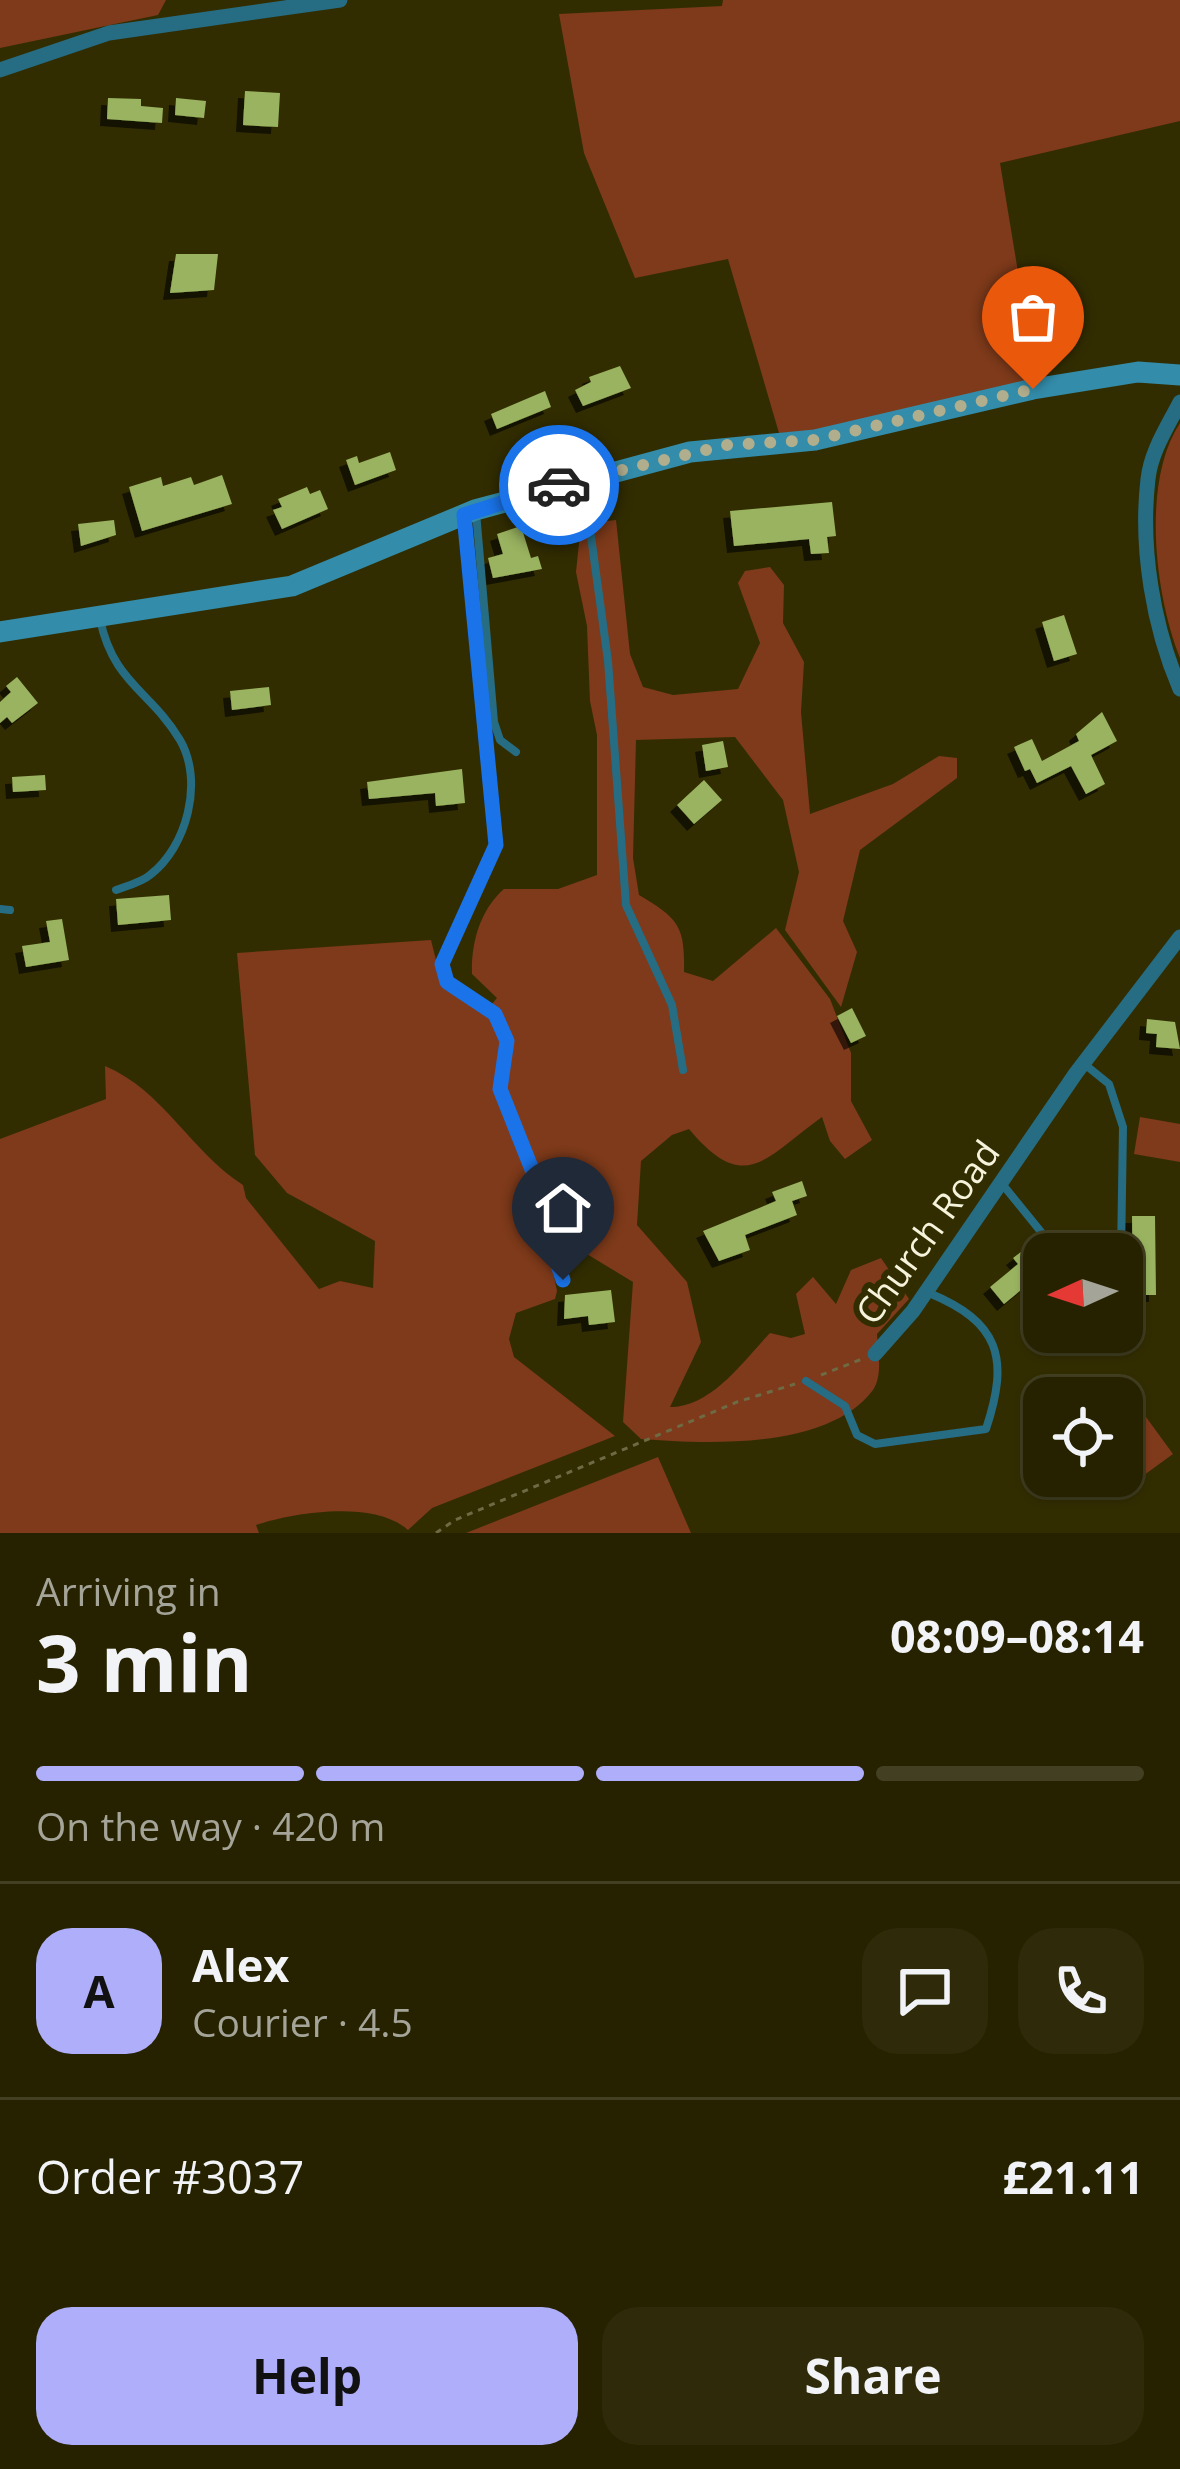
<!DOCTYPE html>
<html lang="en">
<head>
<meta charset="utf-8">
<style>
	:root { --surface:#262200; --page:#2e2a0a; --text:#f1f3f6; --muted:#a4a499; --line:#423f22; --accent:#afaefa }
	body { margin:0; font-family:"Open Sans",sans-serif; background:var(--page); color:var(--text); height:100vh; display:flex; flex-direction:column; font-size:45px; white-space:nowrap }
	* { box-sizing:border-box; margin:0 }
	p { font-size:39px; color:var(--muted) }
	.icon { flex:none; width:66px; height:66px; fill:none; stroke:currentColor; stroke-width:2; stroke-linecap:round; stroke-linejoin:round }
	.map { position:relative; height:1533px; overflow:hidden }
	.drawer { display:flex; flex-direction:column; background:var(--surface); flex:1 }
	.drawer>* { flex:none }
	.needle { width:78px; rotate:267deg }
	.fabs { position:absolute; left:1023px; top:1233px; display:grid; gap:24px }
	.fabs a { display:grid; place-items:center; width:120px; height:120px; border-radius:24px; background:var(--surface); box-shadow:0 3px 9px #0004,0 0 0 3px var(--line); font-size:60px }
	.pin { position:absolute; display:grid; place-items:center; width:102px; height:102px; color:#fff; margin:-123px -51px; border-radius:50% 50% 50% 0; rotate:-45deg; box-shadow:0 0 12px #0007 }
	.pin .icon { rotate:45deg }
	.courier { position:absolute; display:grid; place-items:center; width:120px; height:120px; margin:-60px; border:9px solid #1a73e8; border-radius:50%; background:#fff; color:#222; box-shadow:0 3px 15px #0007 }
	.overview em { font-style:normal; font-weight:700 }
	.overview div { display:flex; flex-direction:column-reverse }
	.overview { display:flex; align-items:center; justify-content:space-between; height:204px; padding:0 36px }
	h1 { font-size:78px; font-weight:700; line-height:90px }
	.bar { display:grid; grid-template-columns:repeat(4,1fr); gap:18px 12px; align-content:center; height:144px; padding:0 36px }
	.bar i { height:15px; border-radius:9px; background:var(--line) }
	.bar .current { background:var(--accent) }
	.bar p { grid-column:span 4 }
	.line { display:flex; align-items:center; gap:30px; padding:0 36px; border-top:3px solid var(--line) }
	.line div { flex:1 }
	.round { display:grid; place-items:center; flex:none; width:126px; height:126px; border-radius:36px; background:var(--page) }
	.action { display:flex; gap:24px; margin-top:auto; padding:24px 36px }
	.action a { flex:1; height:138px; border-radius:36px; background:var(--accent); color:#111; font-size:48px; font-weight:700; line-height:138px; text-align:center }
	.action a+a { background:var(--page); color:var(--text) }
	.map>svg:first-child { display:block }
	.green { fill:#7e3a1a }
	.building { fill:#99b361; filter:url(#shadow) }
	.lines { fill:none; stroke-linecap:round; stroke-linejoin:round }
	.path { stroke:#6e6a44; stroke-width:3; stroke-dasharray:6 6; stroke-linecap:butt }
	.lane { stroke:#266c83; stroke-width:8 }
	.street { stroke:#266c83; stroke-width:15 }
	.secondary { stroke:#338caa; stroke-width:21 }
	.done { stroke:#b1ae8e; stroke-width:12; stroke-dasharray:0 21.6 }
	.route { stroke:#1a73e8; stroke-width:15 }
	.labels { text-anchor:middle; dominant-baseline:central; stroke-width:12; stroke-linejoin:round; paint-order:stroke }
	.street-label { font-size:36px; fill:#f5f3db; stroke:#322d00 }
</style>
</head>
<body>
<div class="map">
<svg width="1180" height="1533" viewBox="0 0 1180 1533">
	<defs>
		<filter id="shadow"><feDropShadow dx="-7" dy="7" stdDeviation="0" flood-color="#0009"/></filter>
	</defs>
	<rect width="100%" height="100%" fill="#322d00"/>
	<path class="green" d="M 0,0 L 166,0 L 158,15 L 0,48 Z
		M 723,0 L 1180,0 L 1180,121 L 1000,163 L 1036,381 L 827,431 L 779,433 L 728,259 L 635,278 L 584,153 L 559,14 L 722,6 Z
		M 1180,423 L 1180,658 C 1155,595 1141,482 1180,423 Z
		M 616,520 L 630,654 L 643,687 L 673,695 L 738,689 L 760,643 L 738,583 L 745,571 L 770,567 L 784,585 L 783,623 L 804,662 L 801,712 L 810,814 L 893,784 L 939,756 L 957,758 L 957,778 L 860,850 L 843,921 L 857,952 L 841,1007 L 785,930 L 799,872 L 783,800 L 735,737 L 636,740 L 633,858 L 639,895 C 679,919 685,926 684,972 L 713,981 L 776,928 L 830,999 L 851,1053 L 851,1101 L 872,1140 L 845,1159 L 830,1141 L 822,1117 C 765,1158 745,1196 689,1129 L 672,1135 L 641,1161 L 637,1225 L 687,1282 L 701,1342 L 670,1407 C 712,1407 743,1361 770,1333 L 791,1338 L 805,1334 L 796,1294 L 813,1277 L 836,1304 L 851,1270 L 881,1258 L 909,1299 L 877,1334 C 878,1350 883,1376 873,1390 C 828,1450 707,1444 641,1439 L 623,1422 L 633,1282 L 572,1245 L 548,1196 L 537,1197 L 557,1291 L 555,1299 L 516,1313 L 509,1339 L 514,1357 L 615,1436 L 432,1508 L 408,1530 C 375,1500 295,1512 256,1525 L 259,1533 L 0,1533 L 0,1139 L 106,1099 L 105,1066 C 164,1091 190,1151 243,1185 L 246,1198 L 319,1289 L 340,1281 L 373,1288 L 375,1241 L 287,1193 L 255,1155 L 237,953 L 431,940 L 443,988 L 487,1010 L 497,998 L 472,974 C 471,943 480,910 504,889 L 558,889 L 597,875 L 597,735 L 590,701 L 587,626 L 576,572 L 581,524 Z
		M 1140,1117 L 1180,1124 L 1180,1162 L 1134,1154 Z
		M 1127,1391 L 1173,1454 L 1140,1478 L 1122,1453 L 1118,1398 Z
		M 658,1457 L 691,1533 L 466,1533 Z"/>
	<path class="building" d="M 245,91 L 280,93 L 278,127 L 243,125 Z
		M 108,98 L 141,99 L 141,106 L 163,108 L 162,123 L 107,119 Z
		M 176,98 L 206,101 L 204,118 L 175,115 Z
		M 176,254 L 218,254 L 214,290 L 170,293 Z
		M 620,366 L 631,388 L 583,406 L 575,390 L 591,382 L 589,377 Z
		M 545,391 L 551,407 L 497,429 L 491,414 Z
		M 390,452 L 396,470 L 355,485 L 346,460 L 357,456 L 359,463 Z
		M 222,475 L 232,504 L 142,531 L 129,487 L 161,477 L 163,486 L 191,477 L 194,485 Z
		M 307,487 L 310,494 L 320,490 L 328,509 L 282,529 L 273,510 L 282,507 L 278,499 Z
		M 832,502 L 836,536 L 827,537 L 829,553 L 811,554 L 809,539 L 734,546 L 730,511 Z
		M 114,520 L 116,535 L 81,546 L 78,524 Z
		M 521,526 L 531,558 L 538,556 L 542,569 L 493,578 L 488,558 L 503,554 L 497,534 Z
		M 1064,615 L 1077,654 L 1054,661 L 1042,622 Z
		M 17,677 L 38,703 L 12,723 L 7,717 L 0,723 L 0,702 L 11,692 L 6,686 Z
		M 269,687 L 271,705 L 232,710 L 230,691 Z
		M 1102,712 L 1117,741 L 1091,755 L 1105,784 L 1086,794 L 1071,766 L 1037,783 L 1030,769 L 1025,771 L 1014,747 L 1032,739 L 1042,761 L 1079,741 L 1076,734 Z
		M 723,741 L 728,767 L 706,771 L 702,745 Z
		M 462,769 L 465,803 L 436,806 L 435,793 L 369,799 L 367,782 Z
		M 45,775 L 46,790 L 13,792 L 12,777 Z
		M 704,780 L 722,800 L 694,824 L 677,805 Z
		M 169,895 L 171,920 L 118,925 L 116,899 Z
		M 62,919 L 69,960 L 26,967 L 22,946 L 50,942 L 46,921 Z
		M 852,1008 L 866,1036 L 851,1043 L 837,1016 Z
		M 1147,1019 L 1175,1022 L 1180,1049 L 1156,1047 L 1157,1034 L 1146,1033 Z
		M 802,1181 L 807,1196 L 792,1201 L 797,1215 L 745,1235 L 750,1250 L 719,1261 L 703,1231 L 776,1201 L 772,1192 Z
		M 1132,1216 L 1155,1216 L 1156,1295 L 1133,1295 Z
		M 1026,1248 L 1037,1261 L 1031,1266 L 1038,1276 L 1004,1304 L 990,1287 L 1018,1264 L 1013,1258 Z
		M 611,1290 L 615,1322 L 589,1325 L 588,1316 L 564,1319 L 565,1295 Z"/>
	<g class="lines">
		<path class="path" d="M 821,1375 L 862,1359
			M 436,1533 L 455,1520 L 737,1402 L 795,1384"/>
		<path class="lane" d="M 584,485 L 608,661 L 626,905 L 672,1005 L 683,1070
			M 476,512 L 494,722 L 500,740 L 516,752
			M 464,519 L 496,845 L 442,964 L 447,982 L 495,1014 L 507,1041 L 500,1089 L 539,1187 L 543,1221 L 564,1280
			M 100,619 C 113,683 151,691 180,740 C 204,781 187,847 150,875 C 142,882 127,886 116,890
			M 0,909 L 10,910
			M 1083,1063 L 1109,1084 L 1123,1127 L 1121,1254
			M 1003,1185 L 1059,1254
			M 806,1381 L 845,1406 L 857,1435 L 875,1444 L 986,1429 C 1010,1357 999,1322 929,1293"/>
		<path class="street" d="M 0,70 L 109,33 L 340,0
			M 1180,402 C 1168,426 1151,451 1148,479 C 1140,548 1153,626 1180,689
			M 875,1354 L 913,1311 L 1076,1073 L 1180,937"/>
		<path class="secondary" d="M 0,632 L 292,586 L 475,510 L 690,452 L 815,440 L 1033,389 L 1138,372 L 1180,375"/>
	</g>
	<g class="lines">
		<path class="done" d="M 559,485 L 727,445 L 815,440 L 1033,389"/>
		<path class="route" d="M 559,485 L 464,515 L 496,845 L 442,964 L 447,982 L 495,1014 L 507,1041 L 500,1089 L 539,1187 L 543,1221 L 563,1280"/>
	</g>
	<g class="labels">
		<g class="street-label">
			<text transform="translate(927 1232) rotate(-54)">Church Road</text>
		</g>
	</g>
</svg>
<div class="fabs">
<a><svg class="needle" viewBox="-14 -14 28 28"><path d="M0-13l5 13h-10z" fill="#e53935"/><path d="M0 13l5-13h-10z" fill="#a4a499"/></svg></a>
<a><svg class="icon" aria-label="locate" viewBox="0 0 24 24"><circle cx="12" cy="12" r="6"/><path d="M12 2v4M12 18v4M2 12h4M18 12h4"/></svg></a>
</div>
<div class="pin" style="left:1033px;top:389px;background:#ea580c"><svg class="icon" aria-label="bag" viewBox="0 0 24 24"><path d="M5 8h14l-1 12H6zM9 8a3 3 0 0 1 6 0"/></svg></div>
<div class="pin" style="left:563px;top:1280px;background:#1f2937"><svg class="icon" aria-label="home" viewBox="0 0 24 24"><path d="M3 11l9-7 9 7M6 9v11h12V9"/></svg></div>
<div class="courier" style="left:559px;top:485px"><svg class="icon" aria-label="car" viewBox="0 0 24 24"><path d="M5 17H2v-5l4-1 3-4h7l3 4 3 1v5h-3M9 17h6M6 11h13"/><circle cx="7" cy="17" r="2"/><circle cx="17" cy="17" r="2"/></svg></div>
</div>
<section class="drawer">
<div class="overview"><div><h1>3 min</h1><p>Arriving in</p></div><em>08:09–08:14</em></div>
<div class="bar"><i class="current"></i><i class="current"></i><i class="current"></i><i></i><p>On the way · 420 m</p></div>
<div class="line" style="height:216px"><b class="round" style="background:var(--accent);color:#111">A</b><div><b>Alex</b><p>Courier · 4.5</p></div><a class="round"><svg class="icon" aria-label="chat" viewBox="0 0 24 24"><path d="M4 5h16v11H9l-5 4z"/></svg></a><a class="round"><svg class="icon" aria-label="phone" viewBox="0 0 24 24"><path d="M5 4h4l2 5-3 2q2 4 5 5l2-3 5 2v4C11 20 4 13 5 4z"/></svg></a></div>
<div class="line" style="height:156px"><div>Order #3037</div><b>£21.11</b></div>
<div class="action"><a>Help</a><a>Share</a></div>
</section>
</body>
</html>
